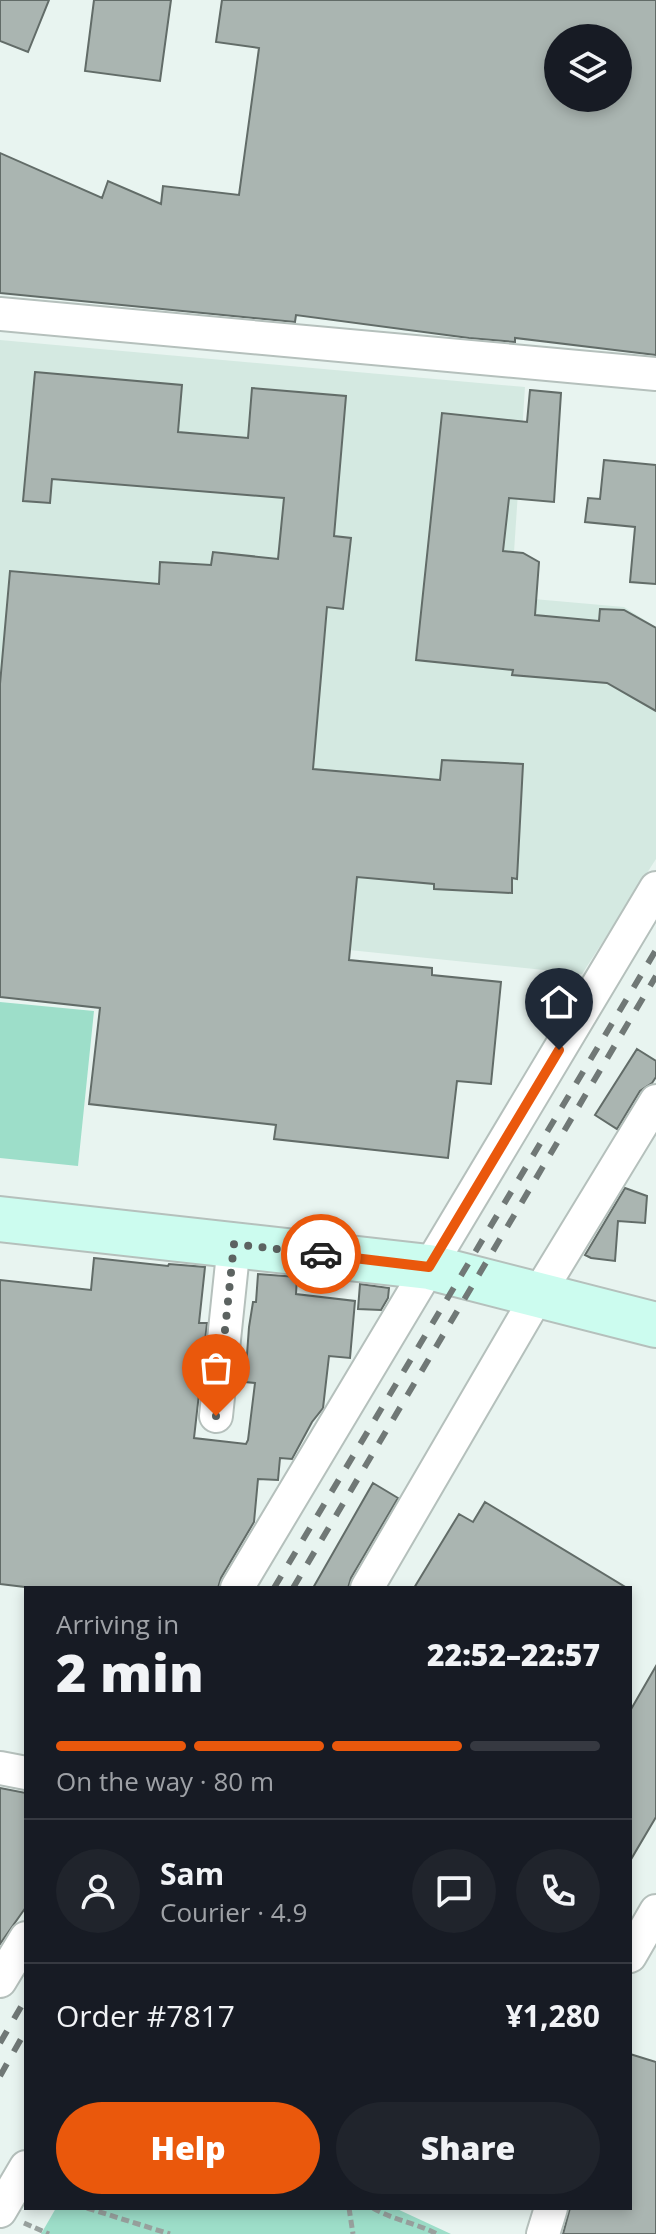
<!DOCTYPE html>
<html lang="en">
<head>
<meta charset="utf-8">
<style>
	:root { --surface:#171b24; --page:#20242c; --text:#f1f3f6; --muted:#9ea1a6; --line:#363941; --accent:#ea580c }
	body { margin:0; font-family:"Open Sans",sans-serif; background:var(--page); color:var(--text); height:100vh; display:flex; flex-direction:column; font-size:30px; white-space:nowrap }
	* { box-sizing:border-box; margin:0 }
	p { font-size:26px; color:var(--muted) }
	.icon { flex:none; width:44px; height:44px; fill:none; stroke:currentColor; stroke-width:2; stroke-linecap:round; stroke-linejoin:round }
	.map { position:relative; flex:1; overflow:hidden }
	.panel { position:absolute; left:24px; top:1586px; width:608px; height:624px; display:flex; flex-direction:column; background:var(--surface); border-radius:0px; box-shadow:0 4px 12px #0003 }
	.panel>* { flex:none }
	.tools { position:absolute; left:544px; top:24px; display:grid; gap:16px }
	.tools a { display:grid; place-items:center; width:88px; height:88px; border-radius:50%; background:var(--surface); box-shadow:0 4px 12px #0003; font-size:40px }
	.pin { position:absolute; display:grid; place-items:center; width:68px; height:68px; color:#fff; margin:-82px -34px; border-radius:50% 50% 50% 0; rotate:-45deg; box-shadow:0 0 8px #0007 }
	.pin .icon { rotate:45deg }
	.courier { position:absolute; display:grid; place-items:center; width:80px; height:80px; margin:-40px; border:6px solid #ea580c; border-radius:50%; background:#fff; color:#222; box-shadow:0 2px 10px #0007 }
	.head em { font-style:normal; font-weight:800 }
	.head div { display:flex; flex-direction:column-reverse }
	.head { display:flex; align-items:center; justify-content:space-between; height:136px; padding:0 32px }
	h1 { font-size:52px; font-weight:800; line-height:60px }
	.bar { display:grid; grid-template-columns:repeat(4,1fr); gap:12px 8px; align-content:center; height:96px; padding:0 32px }
	.bar i { height:10px; border-radius:6px; background:var(--line) }
	.bar .current { background:var(--accent) }
	.bar p { grid-column:span 4 }
	.line { display:flex; align-items:center; gap:20px; padding:0 32px; border-top:2px solid var(--line) }
	.line div { flex:1 }
	.round { display:grid; place-items:center; flex:none; width:84px; height:84px; border-radius:42px; background:var(--page) }
	.action { display:flex; gap:16px; margin-top:auto; padding:16px 32px }
	.action a { flex:1; height:92px; border-radius:48px; background:var(--accent); color:#fff; font-size:32px; font-weight:800; line-height:92px; text-align:center }
	.action a+a { background:var(--page); color:var(--text) }
	.map>svg:first-child { display:block }
	.built { fill:#d4e9e1 }
	.green { fill:#9ddec9 }
	.building { fill:#aab5b1; stroke:#626c68; stroke-width:2; fill-rule:evenodd }
	.lines { fill:none; stroke-linecap:round; stroke-linejoin:round }
	.street-casing { stroke:#b5c0bc; stroke-width:36 }
	.secondary-casing { stroke:#b5c0bc; stroke-width:48 }
	.path { stroke:#98a19e; stroke-width:5; stroke-dasharray:8 4; stroke-linecap:butt }
	.street { stroke:#fff; stroke-width:32 }
	.secondary { stroke:#ccfcef; stroke-width:44 }
	.rail { stroke:#707876; stroke-width:6; stroke-dasharray:14 14; stroke-linecap:butt }
	.done { stroke:#5c6361; stroke-width:8; stroke-dasharray:0 14.4 }
	.route { stroke:#ea580c; stroke-width:10 }
</style>
</head>
<body>
<div class="map">
<svg width="656" height="2234" viewBox="0 0 656 2234">
	<rect width="100%" height="100%" fill="#e8f4f0"/>
	<path class="built" d="M 0,340 L 525,387 L 511,597 L 624,607 L 656,627 L 656,859 L 582,974 L 0,914 Z"/>
	<path class="green" d="M 0,1002 L 94,1011 L 78,1166 L 0,1158 Z
		M 56,2208 L 395,2208 L 451,2234 L 41,2234 Z"/>
	<path class="building" d="M 0,0 L 49,0 L 28,52 L 0,41 Z
		M 94,0 L 171,0 L 160,81 L 85,71 Z
		M 222,0 L 656,0 L 656,355 L 515,338 L 515,342 L 469,338 L 296,315 L 295,322 L 0,293 L 0,153 L 102,198 L 108,181 L 161,204 L 163,186 L 239,195 L 259,48 L 216,42 ZM 558,38 L 618,38 L 618,98 L 558,98 Z
		M 35,372 L 182,385 L 178,432 L 248,438 L 252,388 L 346,396 L 334,536 L 351,538 L 343,609 L 327,607 L 313,769 L 440,780 L 442,760 L 523,764 L 517,879 L 512,878 L 512,893 L 434,889 L 434,884 L 357,877 L 349,960 L 432,968 L 432,975 L 501,982 L 491,1084 L 457,1081 L 448,1158 L 274,1139 L 276,1125 L 89,1104 L 100,1008 L 0,997 L 0,684 L 10,571 L 159,584 L 160,562 L 211,565 L 213,552 L 278,559 L 284,498 L 52,479 L 50,503 L 23,501 Z
		M 530,390 L 561,393 L 554,502 L 509,498 L 503,551 L 523,553 L 539,562 L 535,615 L 599,621 L 600,609 L 624,610 L 656,628 L 656,711 L 607,683 L 512,675 L 513,670 L 416,660 L 442,413 L 527,422 Z
		M 604,460 L 656,465 L 656,584 L 630,582 L 635,527 L 585,522 L 588,498 L 600,499 Z
		M 637,1049 L 656,1061 L 656,1077 L 652,1083 L 640,1091 L 617,1129 L 595,1115 Z
		M 625,1188 L 647,1196 L 645,1223 L 618,1221 L 615,1261 L 591,1258 L 585,1255 Z
		M 94,1258 L 168,1266 L 169,1264 L 205,1267 L 199,1323 L 207,1323 L 194,1438 L 246,1444 L 248,1440 L 255,1383 L 245,1382 L 249,1327 L 253,1302 L 256,1302 L 258,1274 L 297,1277 L 296,1294 L 355,1301 L 350,1358 L 329,1356 L 323,1408 L 312,1422 L 292,1459 L 280,1458 L 278,1480 L 258,1479 L 254,1522 L 221,1578 L 218,1588 L 33,1588 L 0,1584 L 0,1280 L 91,1290 Z
		M 360,1284 L 389,1288 L 388,1298 L 381,1310 L 358,1309 Z
		M 373,1483 L 398,1498 L 351,1578 L 348,1588 L 313,1588 Z
		M 485,1502 L 627,1588 L 414,1588 L 459,1514 L 473,1522 Z
		M 656,1666 L 656,1817 L 630,1861 L 630,1711 Z
		M 0,1788 L 26,1793 L 26,1907 L 0,1944 Z
		M 630,2054 L 656,2062 L 656,2234 L 563,2234 L 570,2208 L 630,2208 Z"/>
	<g class="lines">
		<defs>
			<path id="street" d="M 0,314 L 656,374
				M 216,1416 L 234,1244
				M 237,1588 L 656,888
				M 367,1588 L 539,1293 L 656,1101
				M 0,1768 L 26,1773
				M 630,1956 L 656,1911
				M 0,1981 L 26,1938
				M 0,2211 L 26,2167
				M 543,2234 L 551,2208"/>
			<path id="secondary" d="M 0,1219 L 429,1267 L 656,1325"/>
		</defs>
		<use href="#street" class="street-casing"/>
		<use href="#secondary" class="secondary-casing"/>
		<path class="path" d="M 87,2208 L 170,2234
			M 349,2208 L 353,2234
			M 373,2208 C 393,2220 416,2223 437,2234
			M 24,2223 L 49,2234"/>
		<use href="#street" class="street"/>
		<use href="#secondary" class="secondary"/>
		<path class="rail" d="M 274,1588 L 656,950
			M 293,1588 L 656,976
			M 0,2043 L 26,1998
			M 0,2076 L 26,2030"/>
	</g>
	<g class="lines">
		<path class="done" d="M 216,1416 L 234,1244 L 321,1254"/>
		<path class="route" d="M 321,1254 L 429,1267 L 559,1050"/>
	</g>
</svg>
<div class="tools">
<a><svg class="icon" aria-label="layers" viewBox="0 0 24 24"><path d="M12 4l9 5-9 5-9-5zM3 14l9 5 9-5"/></svg></a>
</div>
<div class="pin" style="left:216px;top:1416px;background:#ea580c"><svg class="icon" aria-label="bag" viewBox="0 0 24 24"><path d="M5 8h14l-1 12H6zM9 8a3 3 0 0 1 6 0"/></svg></div>
<div class="pin" style="left:559px;top:1050px;background:#1f2937"><svg class="icon" aria-label="home" viewBox="0 0 24 24"><path d="M3 11l9-7 9 7M6 9v11h12V9"/></svg></div>
<div class="courier" style="left:321px;top:1254px"><svg class="icon" aria-label="car" viewBox="0 0 24 24"><path d="M5 17H2v-5l4-1 3-4h7l3 4 3 1v5h-3M9 17h6M6 11h13"/><circle cx="7" cy="17" r="2"/><circle cx="17" cy="17" r="2"/></svg></div>
<section class="panel">
<div class="head"><div><h1>2 min</h1><p>Arriving in</p></div><em>22:52–22:57</em></div>
<div class="bar"><i class="current"></i><i class="current"></i><i class="current"></i><i></i><p>On the way · 80 m</p></div>
<div class="line" style="height:144px"><a class="round"><svg class="icon" aria-label="person" viewBox="0 0 24 24"><circle cx="12" cy="8" r="4"/><path d="M4 21q1-7 8-7t8 7"/></svg></a><div><b>Sam</b><p>Courier · 4.9</p></div><a class="round"><svg class="icon" aria-label="chat" viewBox="0 0 24 24"><path d="M4 5h16v11H9l-5 4z"/></svg></a><a class="round"><svg class="icon" aria-label="phone" viewBox="0 0 24 24"><path d="M5 4h4l2 5-3 2q2 4 5 5l2-3 5 2v4C11 20 4 13 5 4z"/></svg></a></div>
<div class="line" style="height:104px"><div>Order #7817</div><b>¥1,280</b></div>
<div class="action"><a>Help</a><a>Share</a></div>
</section>
</div>
</body>
</html>
